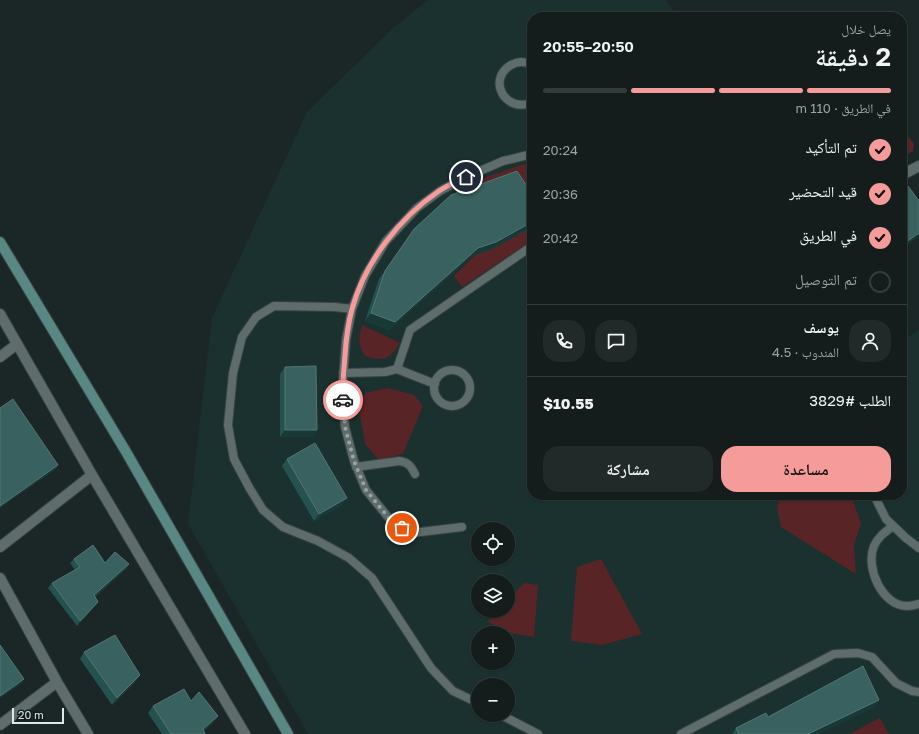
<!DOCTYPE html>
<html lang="ar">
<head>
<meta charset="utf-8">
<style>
	:root { --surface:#141d1c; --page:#212a29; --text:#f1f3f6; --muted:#9da2a3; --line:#333b3b; --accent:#f59b9a }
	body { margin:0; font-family:"Golos Text","Noto Naskh Arabic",sans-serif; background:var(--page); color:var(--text); direction:rtl; height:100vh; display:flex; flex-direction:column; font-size:15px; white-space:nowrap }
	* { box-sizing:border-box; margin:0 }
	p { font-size:13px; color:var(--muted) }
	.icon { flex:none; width:22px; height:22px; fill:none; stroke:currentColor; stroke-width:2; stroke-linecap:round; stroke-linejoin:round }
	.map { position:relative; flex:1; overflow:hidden; direction:ltr }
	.sheet { position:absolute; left:527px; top:12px; width:380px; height:488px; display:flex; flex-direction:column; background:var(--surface); border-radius:16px; box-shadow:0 1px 3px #0004,0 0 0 1px var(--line); direction:rtl }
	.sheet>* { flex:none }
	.buttons { position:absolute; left:471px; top:522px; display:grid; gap:8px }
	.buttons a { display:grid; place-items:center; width:44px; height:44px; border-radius:50%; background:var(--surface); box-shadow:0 1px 3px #0004,0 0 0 1px var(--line); font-size:20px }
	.scale { position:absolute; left:12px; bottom:10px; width:52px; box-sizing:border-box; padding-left:4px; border:2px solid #dfe7e6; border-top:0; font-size:11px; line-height:14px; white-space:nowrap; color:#dfe7e6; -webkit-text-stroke:3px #101d1c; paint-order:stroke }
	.pin { position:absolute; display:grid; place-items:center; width:34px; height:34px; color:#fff; margin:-17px; border:2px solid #fff; border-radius:50%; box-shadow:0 1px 4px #0007 }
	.courier { position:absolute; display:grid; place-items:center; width:40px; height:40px; margin:-20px; border:3px solid #f59b9a; border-radius:50%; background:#fff; color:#222; box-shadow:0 1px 5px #0007 }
	.headline em { font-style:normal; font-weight:600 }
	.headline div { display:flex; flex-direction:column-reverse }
	.headline { display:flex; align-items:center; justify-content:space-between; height:68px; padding:0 16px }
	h1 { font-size:26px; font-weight:600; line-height:30px }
	.bar { display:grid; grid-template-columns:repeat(4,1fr); gap:6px 4px; align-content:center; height:48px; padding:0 16px }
	.bar i { height:5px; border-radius:3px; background:var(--line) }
	.bar .on { background:var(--accent) }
	.bar p { grid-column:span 4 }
	.line { display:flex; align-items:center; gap:10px; padding:0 16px; border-top:1px solid var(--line) }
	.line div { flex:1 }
	.round { display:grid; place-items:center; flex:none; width:42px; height:42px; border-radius:16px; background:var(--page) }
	ol { padding:0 16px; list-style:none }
	li { display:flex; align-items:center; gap:12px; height:44px }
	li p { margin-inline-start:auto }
	li .icon { padding:4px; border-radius:50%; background:var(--accent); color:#111; stroke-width:4 }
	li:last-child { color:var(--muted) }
	li i { width:22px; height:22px; border:2px solid var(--line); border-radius:50% }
	.cta { display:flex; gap:8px; margin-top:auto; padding:8px 16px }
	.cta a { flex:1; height:46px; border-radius:16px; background:var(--accent); color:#111; font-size:16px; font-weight:600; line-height:46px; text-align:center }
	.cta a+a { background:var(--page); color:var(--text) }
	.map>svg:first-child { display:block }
	.built { fill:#1b312f; fill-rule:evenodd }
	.green { fill:#592426 }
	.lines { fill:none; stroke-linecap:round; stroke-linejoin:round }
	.lane-casing { stroke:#394443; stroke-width:10 }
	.street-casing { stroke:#394443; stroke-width:12 }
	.secondary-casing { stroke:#394443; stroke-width:12 }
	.lane { stroke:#5e6d6b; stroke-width:8 }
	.street { stroke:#5e6d6b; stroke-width:10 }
	.secondary { stroke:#588784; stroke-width:10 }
	.wall { fill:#25514e }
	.shaded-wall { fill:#183a37 }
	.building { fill:#39615f; stroke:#537674 }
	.done { stroke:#9aa4a3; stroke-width:4; stroke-dasharray:0 7.2 }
	.route { stroke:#f59b9a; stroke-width:5 }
</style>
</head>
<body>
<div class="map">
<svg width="919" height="734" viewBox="0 0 919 734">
	<rect width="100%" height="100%" fill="#1a2726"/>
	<path class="built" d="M 428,0 L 666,0 L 678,17 L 532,17 L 532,495 L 902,495 L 902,341 L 919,330 L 919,734 L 308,734 L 188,524 L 212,318 L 307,112 L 392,29 ZM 478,529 L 508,529 L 508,559 L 478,559 ZM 478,581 L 508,581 L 508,611 L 478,611 ZM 478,633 L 508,633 L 508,663 L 478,663 ZM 478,685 L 508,685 L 508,715 L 478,715 Z"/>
	<path class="green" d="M 902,128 L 914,144 L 913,151 L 902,157 Z
		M 532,164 L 532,211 L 443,204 L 472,182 L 521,165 Z
		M 532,227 L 532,240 L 462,287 L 454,276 L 475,255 L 490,250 Z
		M 362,325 L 400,343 C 389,360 384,362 365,356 C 357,343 359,339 362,325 Z
		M 388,388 L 414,395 L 423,406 L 403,454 L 379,460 L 365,444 L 359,409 L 365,393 Z
		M 780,495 L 851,495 L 861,523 L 854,545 L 856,574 L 781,527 L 777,508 Z
		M 601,559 L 642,634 L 602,645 L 571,641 L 577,567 Z
		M 524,583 L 538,585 L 534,637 L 504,632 L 488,621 L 497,611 L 508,611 L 508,600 Z
		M 880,718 L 889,734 L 849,734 Z"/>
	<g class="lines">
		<defs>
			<path id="lane" d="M 532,65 C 525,61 518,61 511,65 C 487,79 504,113 532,103
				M 352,309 L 335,307 L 274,306 L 256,317 L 242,337 L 233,373 L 228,425 L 234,459 L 250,489 L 263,510 L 283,527 L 318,541 L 349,558 L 372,578 L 431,668 L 453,691 L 478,703
				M 397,369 L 435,384
				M434 388a18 18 0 1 1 36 0a18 18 0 1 1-36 0Z
				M 343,373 L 385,372 L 397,369 L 410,330 L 532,246
				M 356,467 L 399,461 C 408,462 411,466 415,474
				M 874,495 L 886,519 L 906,538 L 919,548
				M 893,526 C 885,532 878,537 874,546 C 865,567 882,606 907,606 C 911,606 915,605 919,604
				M 462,527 L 412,533 L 392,522 L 366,490 L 354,461 L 345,427 L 342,392 L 346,340 L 352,309 L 365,276 L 386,241 L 417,208 L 440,191 L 466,177 L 503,161 L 532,154
				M 501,715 L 538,734
				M 681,734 L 834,654 L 858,653 L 872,657 L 896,683 L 912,691 L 919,692"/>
			<path id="street" d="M 902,175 L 919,166
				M 0,314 L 92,475 L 245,734
				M 0,357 L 17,344
				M 0,547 L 92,475
				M 0,578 L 57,682 L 88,734
				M 0,725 L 57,682"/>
			<path id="secondary" d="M 0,242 L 125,450 L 288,734"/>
		</defs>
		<use href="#lane" class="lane-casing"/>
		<use href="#street" class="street-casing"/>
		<use href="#secondary" class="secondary-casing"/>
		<use href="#lane" class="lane"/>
		<use href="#street" class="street"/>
		<use href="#secondary" class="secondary"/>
	</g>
	<path class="wall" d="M 532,194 L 532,227 L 490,250 L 472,256 L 389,330 L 365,321 L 379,279 L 414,229 Z
		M 285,367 L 317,430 L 312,437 L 280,437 L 280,374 Z
		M 287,459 L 342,505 L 314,521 L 282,466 Z
		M 74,559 L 105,563 L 129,564 L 126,569 L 95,597 L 94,607 L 77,626 L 48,588 L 52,583 L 75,570 L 70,563 Z
		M 84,652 L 135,682 L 112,705 L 80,659 Z
		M 191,701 L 213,723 L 204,731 L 205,734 L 162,734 L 148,713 L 153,706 Z
		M 874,707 L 817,734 L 732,734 L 736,728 Z"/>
	<path class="shaded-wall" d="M 532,222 L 532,227 L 490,250 L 472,256 L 389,330 L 365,321 L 371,313 L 478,248 Z
		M 919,233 L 919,236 L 902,249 L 902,245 Z
		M 285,430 L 317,430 L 312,437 L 280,437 Z
		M 58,465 L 55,470 L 0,508 L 0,506 Z
		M 347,498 L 342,505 L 314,521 L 319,514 Z
		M 129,564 L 126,569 L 91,600 L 94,595 Z
		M 98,602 L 94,607 L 77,626 L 80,621 Z
		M 140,675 L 135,682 L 112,705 L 117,698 Z
		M 24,679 L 21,684 L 0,698 L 0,696 Z
		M 879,700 L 874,707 L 817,734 L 808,734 Z
		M 218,716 L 213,723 L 200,734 L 203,729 Z"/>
	<path class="building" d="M 517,171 L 532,194 L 532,222 L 496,242 L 478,248 L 395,322 L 371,313 L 385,271 L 414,229 L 451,195 Z
		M 908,186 L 919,201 L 919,233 L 902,245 L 902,191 Z
		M 316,366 L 317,430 L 285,430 L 285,367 Z
		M 13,399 L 58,465 L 0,506 L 0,408 Z
		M 315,443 L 347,498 L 319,514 L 287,459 Z
		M 93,545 L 105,563 L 115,552 L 129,564 L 94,595 L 98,602 L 80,621 L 52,583 L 80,567 L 74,559 Z
		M 115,635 L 140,675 L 117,698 L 84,652 Z
		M 0,645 L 24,679 L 0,696 Z
		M 863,666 L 879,700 L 808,734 L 739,734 L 736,728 L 766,713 L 768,717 Z
		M 184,689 L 191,701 L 199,692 L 218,716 L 203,729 L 205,734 L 171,734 L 153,706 Z"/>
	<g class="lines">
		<path class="done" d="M 343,400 L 345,427 L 354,461 L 366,490 L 392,522 L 402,528"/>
		<path class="route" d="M 343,400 C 342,385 344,370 345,355 C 346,339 348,324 352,309 C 365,262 399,218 439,191 C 448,185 457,181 466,177"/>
	</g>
</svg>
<div class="buttons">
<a><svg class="icon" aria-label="locate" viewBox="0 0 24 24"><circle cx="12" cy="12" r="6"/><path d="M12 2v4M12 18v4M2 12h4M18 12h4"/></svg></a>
<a><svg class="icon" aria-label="layers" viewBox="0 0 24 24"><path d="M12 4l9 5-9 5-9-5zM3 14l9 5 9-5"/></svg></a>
<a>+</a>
<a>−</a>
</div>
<div class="scale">20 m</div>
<div class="pin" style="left:402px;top:528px;background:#ea580c"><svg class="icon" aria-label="bag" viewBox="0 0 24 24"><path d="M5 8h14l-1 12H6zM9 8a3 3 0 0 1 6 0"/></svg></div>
<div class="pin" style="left:466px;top:177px;background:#1f2937"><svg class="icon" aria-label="home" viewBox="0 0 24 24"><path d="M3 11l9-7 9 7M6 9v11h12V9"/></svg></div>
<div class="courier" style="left:343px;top:400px"><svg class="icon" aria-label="car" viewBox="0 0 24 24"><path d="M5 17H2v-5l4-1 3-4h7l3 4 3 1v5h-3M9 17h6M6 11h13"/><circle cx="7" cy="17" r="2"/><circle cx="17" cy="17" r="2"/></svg></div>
<section class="sheet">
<div class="headline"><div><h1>2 دقيقة</h1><p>يصل خلال</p></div><em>20:50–20:55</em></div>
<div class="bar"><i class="on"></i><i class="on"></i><i class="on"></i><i></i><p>في الطريق · 110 m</p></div>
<ol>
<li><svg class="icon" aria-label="check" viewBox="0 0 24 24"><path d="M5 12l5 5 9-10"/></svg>تم التأكيد<p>20:24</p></li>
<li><svg class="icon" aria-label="check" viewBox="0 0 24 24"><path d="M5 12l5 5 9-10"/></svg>قيد التحضير<p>20:36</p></li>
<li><svg class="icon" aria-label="check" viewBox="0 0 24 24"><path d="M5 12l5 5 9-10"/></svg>في الطريق<p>20:42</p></li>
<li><i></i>تم التوصيل</li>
</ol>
<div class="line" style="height:72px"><a class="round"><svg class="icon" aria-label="person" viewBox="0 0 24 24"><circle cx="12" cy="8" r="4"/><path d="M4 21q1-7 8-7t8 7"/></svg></a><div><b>يوسف</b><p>المندوب · 4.5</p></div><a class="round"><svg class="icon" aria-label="chat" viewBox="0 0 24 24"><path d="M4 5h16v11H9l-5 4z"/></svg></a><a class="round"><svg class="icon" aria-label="phone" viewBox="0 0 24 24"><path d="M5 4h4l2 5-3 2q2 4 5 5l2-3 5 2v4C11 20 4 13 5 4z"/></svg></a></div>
<div class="line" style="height:52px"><div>الطلب #3829</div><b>$10.55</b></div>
<div class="cta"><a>مساعدة</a><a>مشاركة</a></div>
</section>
</div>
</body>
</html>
